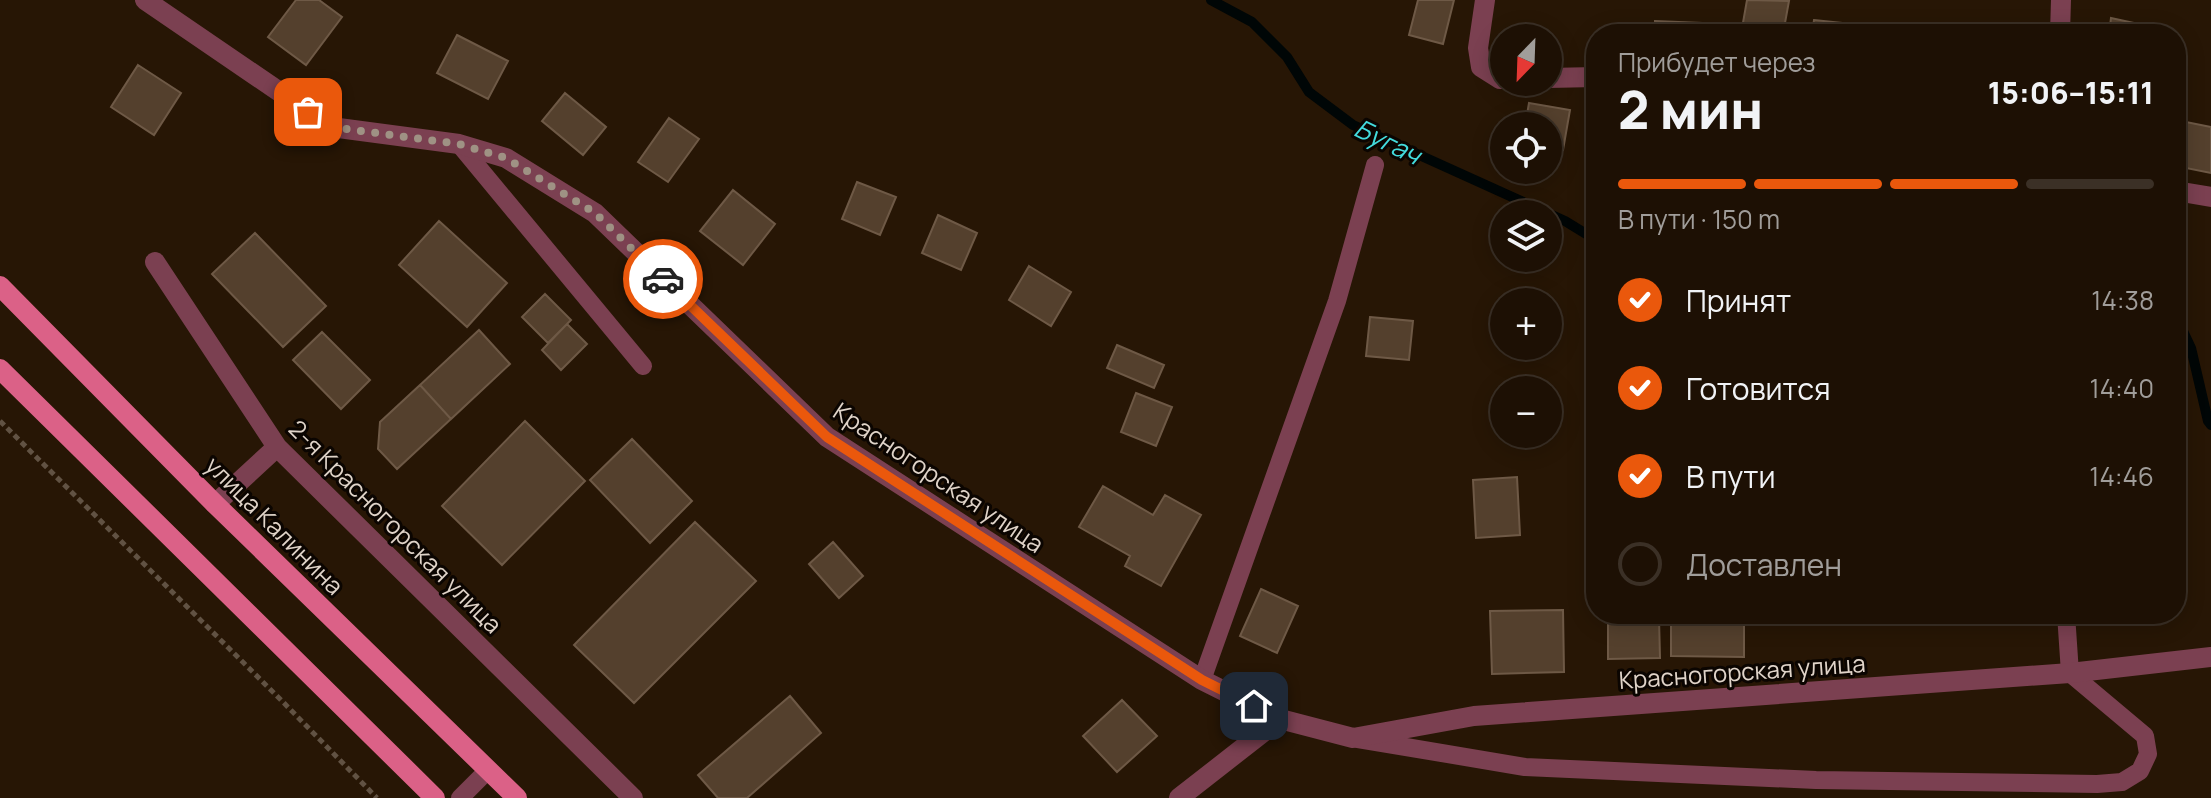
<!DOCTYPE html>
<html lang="ru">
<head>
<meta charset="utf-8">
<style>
	:root { --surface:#1d1004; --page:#25190e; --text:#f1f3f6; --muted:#a09d9a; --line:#3b3026; --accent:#ea580c }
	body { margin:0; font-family:Manrope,sans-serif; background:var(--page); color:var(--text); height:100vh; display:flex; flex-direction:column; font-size:30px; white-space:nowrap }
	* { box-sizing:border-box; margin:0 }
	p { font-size:26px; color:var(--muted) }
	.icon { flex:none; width:44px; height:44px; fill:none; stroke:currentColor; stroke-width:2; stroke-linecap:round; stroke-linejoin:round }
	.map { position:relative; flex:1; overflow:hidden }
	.panel { position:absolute; left:1586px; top:24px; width:600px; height:600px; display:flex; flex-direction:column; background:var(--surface); border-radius:32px; box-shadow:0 4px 20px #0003,0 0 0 2px var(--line) }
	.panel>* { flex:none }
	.needle { width:52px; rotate:203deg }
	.tools { position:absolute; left:1490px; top:24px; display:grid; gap:16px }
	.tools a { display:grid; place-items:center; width:72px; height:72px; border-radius:50%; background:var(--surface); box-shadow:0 4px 20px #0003,0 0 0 2px var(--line); font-size:40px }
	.pin { position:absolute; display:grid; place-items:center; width:68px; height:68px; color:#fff; margin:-34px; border-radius:16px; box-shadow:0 4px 12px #0006 }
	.courier { position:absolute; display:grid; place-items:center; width:80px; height:80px; margin:-40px; border:6px solid #ea580c; border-radius:50%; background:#fff; color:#222; box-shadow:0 2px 10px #0007 }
	.headline em { font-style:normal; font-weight:800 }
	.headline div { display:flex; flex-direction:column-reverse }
	.headline { display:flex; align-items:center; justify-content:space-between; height:136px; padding:0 32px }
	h1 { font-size:52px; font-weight:800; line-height:60px }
	.bar { display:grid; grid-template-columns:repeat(4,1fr); gap:12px 8px; align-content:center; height:96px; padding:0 32px }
	.bar i { height:10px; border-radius:6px; background:var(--line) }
	.bar .active { background:var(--accent) }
	.bar p { grid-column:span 4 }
	ol { padding:0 32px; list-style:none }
	li { display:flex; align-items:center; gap:24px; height:88px }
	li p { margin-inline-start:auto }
	li .icon { padding:8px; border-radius:50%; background:var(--accent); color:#fff; stroke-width:4 }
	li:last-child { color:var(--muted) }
	li i { width:44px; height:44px; border:4px solid var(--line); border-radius:50% }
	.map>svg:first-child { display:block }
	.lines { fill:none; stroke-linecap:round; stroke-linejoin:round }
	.stream { stroke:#000606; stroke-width:10 }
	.building { fill:#54402d; stroke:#6e5946; stroke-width:2 }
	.path { stroke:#615243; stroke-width:5; stroke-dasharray:6 4; stroke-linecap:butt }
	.lane { stroke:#7b4051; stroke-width:18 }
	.street { stroke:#7b4051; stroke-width:20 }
	.primary { stroke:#db6187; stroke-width:20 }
	.done { stroke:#9f9284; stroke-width:8; stroke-dasharray:0 14.4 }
	.route { stroke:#ea580c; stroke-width:10 }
	.labels { text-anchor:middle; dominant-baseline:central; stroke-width:6; stroke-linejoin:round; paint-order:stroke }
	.street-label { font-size:24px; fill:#e0d4c9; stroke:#0b0501 }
	.water-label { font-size:26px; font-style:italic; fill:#43dbdd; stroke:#0b0501 }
</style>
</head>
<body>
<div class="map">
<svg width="2211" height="798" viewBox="0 0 2211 798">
	<rect width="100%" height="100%" fill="#271605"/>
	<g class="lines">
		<path class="stream" d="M 1211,0 L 1252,22 L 1287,57 L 1309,92 L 1353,125 L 1565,221 L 1596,240
			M 2176,316 L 2191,348 L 2208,421 L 2211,425"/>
	</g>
	<path class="building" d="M 296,0 L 319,0 L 342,17 L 306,65 L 268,37 Z
		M 1418,0 L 1454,0 L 1443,44 L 1409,35 Z
		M 1747,0 L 1789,1 L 1783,34 L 1741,34 Z
		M 2111,18 L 2148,26 L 2147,34 L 2109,34 Z
		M 1814,20 L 1889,28 L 1888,34 L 1812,34 Z
		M 1655,21 L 1702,23 L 1702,34 L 1655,34 Z
		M 457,35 L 508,61 L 488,99 L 437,73 Z
		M 138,65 L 181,93 L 154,135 L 111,107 Z
		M 565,93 L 606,127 L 583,155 L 542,121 Z
		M 1529,103 L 1570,110 L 1563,150 L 1548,147 L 1548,126 L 1525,126 Z
		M 669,118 L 699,139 L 668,182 L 638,162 Z
		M 2181,121 L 2211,127 L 2211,173 L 2176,166 L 2176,146 Z
		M 857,182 L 896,197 L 880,235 L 842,219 Z
		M 733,190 L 775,224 L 743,265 L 700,231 Z
		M 938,215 L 977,233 L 961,270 L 922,253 Z
		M 439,221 L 507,283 L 467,327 L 399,265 Z
		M 255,233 L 326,306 L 283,347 L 212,274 Z
		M 1029,266 L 1071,292 L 1051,326 L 1009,300 Z
		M 545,294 L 571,320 L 548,343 L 522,317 Z
		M 1370,317 L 1413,321 L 1409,360 L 1366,356 Z
		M 567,324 L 587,344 L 561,370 L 542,350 Z
		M 479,330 L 510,364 L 451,419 L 420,385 Z
		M 322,332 L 370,380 L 341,409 L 293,360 Z
		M 1117,345 L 1164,365 L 1154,388 L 1107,368 Z
		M 420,385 L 451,419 L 397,469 L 378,449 L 380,422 Z
		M 1136,393 L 1172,407 L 1156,446 L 1121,432 Z
		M 525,421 L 585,481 L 502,565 L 442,506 Z
		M 632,439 L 692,501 L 650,543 L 590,480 Z
		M 1517,477 L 1520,535 L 1476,538 L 1473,480 Z
		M 1103,486 L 1153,515 L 1165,495 L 1201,515 L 1161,586 L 1125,566 L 1130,556 L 1079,527 Z
		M 695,522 L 756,581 L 634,703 L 574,645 Z
		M 833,542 L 863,576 L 839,598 L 809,564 Z
		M 1261,589 L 1298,606 L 1277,653 L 1240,636 Z
		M 1563,610 L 1564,672 L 1492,674 L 1490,611 Z
		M 1671,614 L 1744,614 L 1744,657 L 1671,656 Z
		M 1608,618 L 1659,618 L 1660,658 L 1608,659 Z
		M 790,696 L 821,733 L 747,798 L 718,798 L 698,775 Z
		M 1122,700 L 1157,736 L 1117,772 L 1083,736 Z"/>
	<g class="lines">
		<path class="path" d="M 0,421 L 281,700 L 377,798"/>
		<path class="lane" d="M 459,144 L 643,366
			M 1202,680 L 1337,301 L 1375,165
			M 1358,739 L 1525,767 L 1816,780 L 2097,784 L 2122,782 L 2140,771 L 2148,754 L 2145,736 L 2070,673 L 2066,614
			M 460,798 L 488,770"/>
		<path class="street" d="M 145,0 L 331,127 L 459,144 L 506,158 L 595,213 L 827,437 L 1202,680 L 1280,719 L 1353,738 L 1474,716 L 2070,673 L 2211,657
			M 1485,0 L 1478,48 L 1481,67 L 1500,79 L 1504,79
			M 2060,34 L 2061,0
			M 1548,78 L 1596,77
			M 2176,191 L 2211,197
			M 155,262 L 277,447 L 633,798
			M 215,504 L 277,447
			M 1179,798 L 1280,719"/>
		<path class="primary" d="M 0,286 L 215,504 L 517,798
			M 0,369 L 435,798"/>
	</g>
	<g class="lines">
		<path class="done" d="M 308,112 L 331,127 L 459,144 L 506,158 L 595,213 L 663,279"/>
		<path class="route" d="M 663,279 L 827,437 L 1202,680 L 1254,706"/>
	</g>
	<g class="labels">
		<g class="street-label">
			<text transform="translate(939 477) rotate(34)">Красногорская улица</text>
			<text transform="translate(275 525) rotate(45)">улица Калинина</text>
			<text transform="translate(396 526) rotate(45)">2-я Красногорская улица</text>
			<text transform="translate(1742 671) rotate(-4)">Красногорская улица</text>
		</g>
		<g class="water-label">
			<text transform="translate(1388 141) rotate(26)">Бугач</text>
		</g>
	</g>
</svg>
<div class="tools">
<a><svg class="needle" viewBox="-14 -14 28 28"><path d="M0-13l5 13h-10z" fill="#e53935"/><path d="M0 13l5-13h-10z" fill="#a09d9a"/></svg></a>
<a><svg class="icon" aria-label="locate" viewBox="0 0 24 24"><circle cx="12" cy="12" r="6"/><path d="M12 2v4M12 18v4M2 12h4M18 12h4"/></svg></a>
<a><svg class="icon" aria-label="layers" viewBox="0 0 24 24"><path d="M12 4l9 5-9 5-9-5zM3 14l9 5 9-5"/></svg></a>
<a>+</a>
<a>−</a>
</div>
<div class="pin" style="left:308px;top:112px;background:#ea580c"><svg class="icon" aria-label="bag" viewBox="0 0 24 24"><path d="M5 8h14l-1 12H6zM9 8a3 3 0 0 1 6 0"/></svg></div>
<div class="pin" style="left:1254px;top:706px;background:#1f2937"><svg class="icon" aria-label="home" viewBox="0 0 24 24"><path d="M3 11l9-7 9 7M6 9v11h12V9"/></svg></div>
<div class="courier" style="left:663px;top:279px"><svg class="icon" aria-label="car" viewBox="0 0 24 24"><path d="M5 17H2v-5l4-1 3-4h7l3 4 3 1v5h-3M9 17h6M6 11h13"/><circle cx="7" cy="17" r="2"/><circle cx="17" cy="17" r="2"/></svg></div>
<section class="panel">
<div class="headline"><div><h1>2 мин</h1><p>Прибудет через</p></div><em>15:06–15:11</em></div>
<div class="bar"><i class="active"></i><i class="active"></i><i class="active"></i><i></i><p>В пути · 150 m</p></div>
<ol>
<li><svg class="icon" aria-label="check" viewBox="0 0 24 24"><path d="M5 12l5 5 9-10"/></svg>Принят<p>14:38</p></li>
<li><svg class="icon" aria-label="check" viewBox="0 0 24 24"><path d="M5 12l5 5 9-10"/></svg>Готовится<p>14:40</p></li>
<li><svg class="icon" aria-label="check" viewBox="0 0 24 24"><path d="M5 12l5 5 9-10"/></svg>В пути<p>14:46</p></li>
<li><i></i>Доставлен</li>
</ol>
</section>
</div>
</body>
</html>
